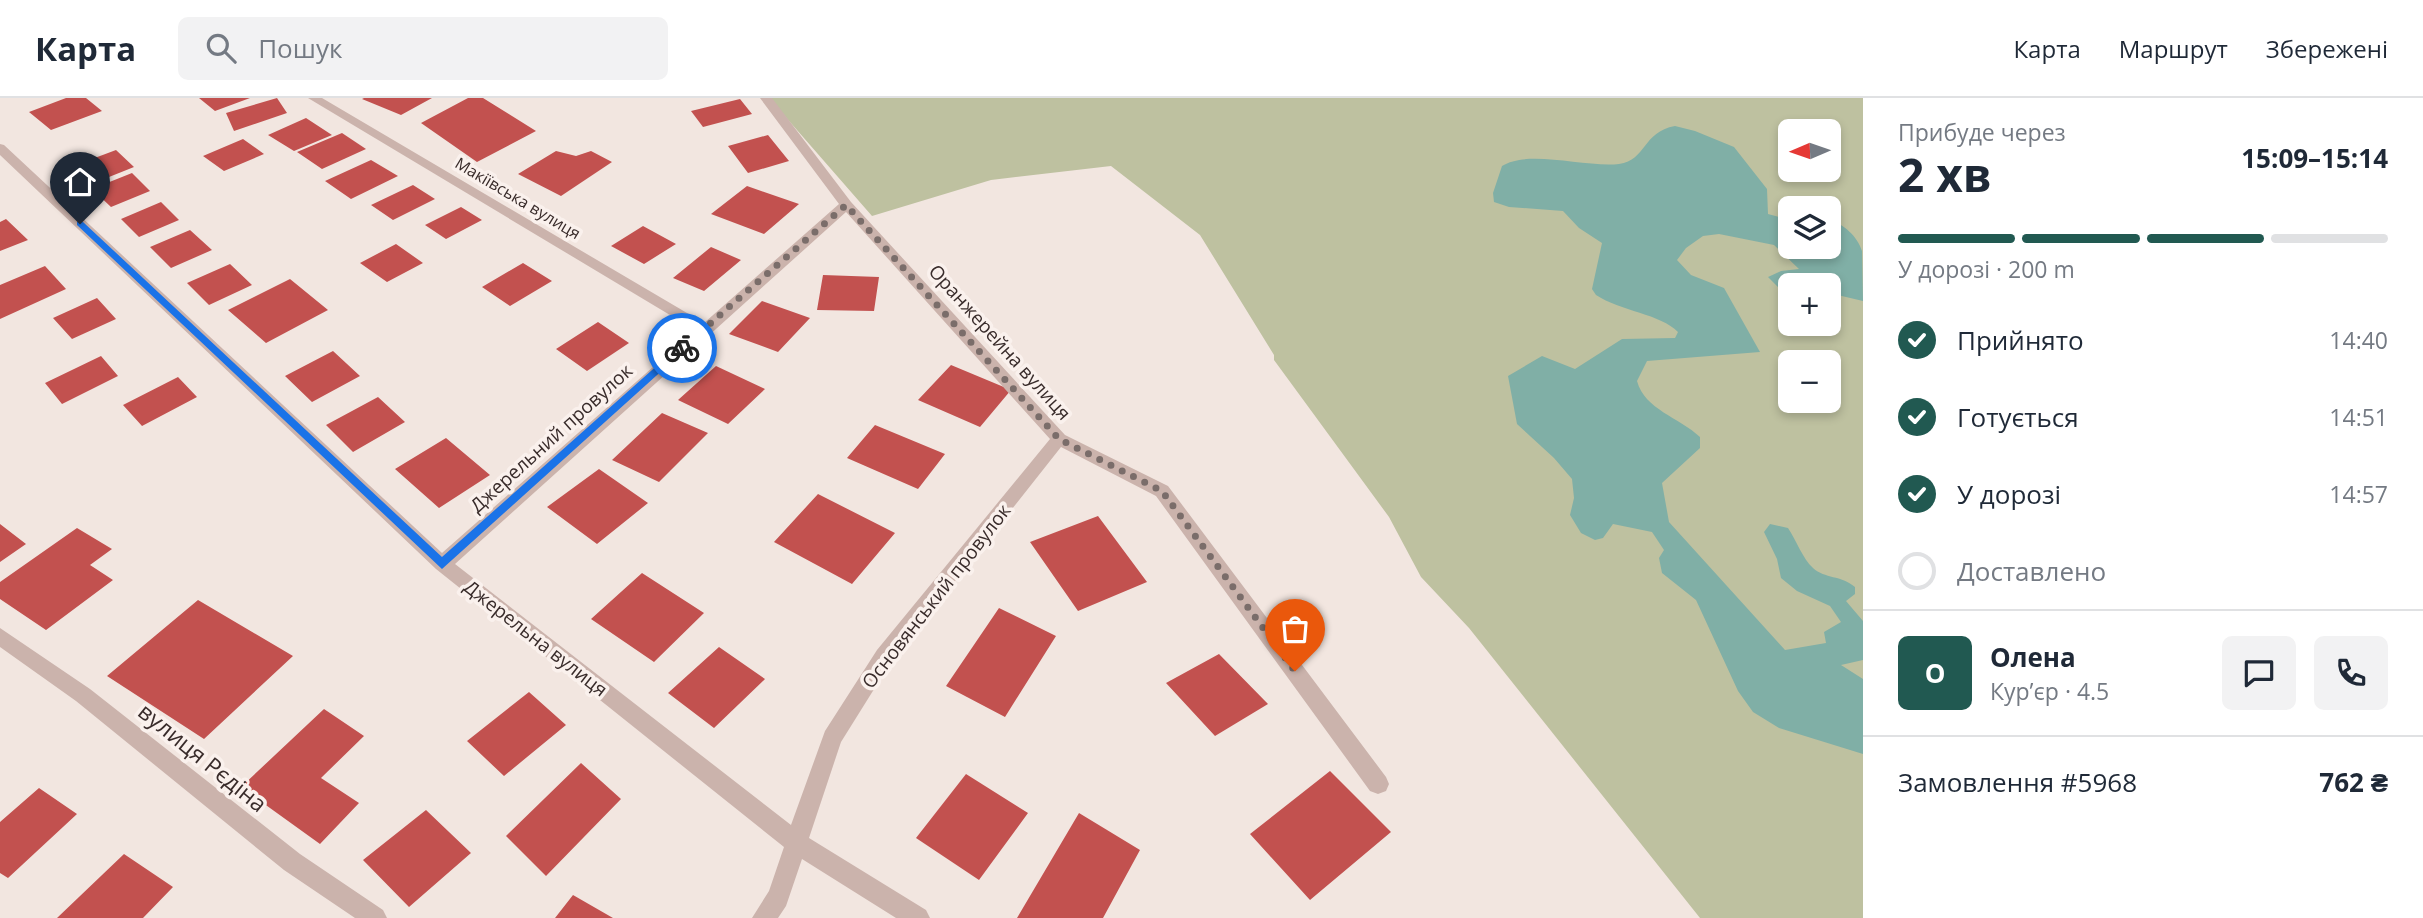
<!DOCTYPE html>
<html lang="uk">
<head>
<meta charset="utf-8">
<style>
	:root { --surface:#fff; --page:#f2f2f3; --text:#1f2937; --muted:#747a83; --line:#e0e1e3; --accent:#215951 }
	body { margin:0; font-family:"Open Sans",sans-serif; background:var(--page); color:var(--text); height:100vh; display:flex; flex-direction:column; font-size:26px; white-space:nowrap }
	* { box-sizing:border-box; margin:0 }
	p { font-size:23px; color:var(--muted) }
	.icon { flex:none; width:38px; height:38px; fill:none; stroke:currentColor; stroke-width:2; stroke-linecap:round; stroke-linejoin:round }
	.map { position:relative; flex:1; overflow:hidden }
	.side { display:flex; flex-direction:column; background:var(--surface); width:560px }
	.side>* { flex:none }
	.needle { width:46px; rotate:268deg }
	.fabs { position:absolute; left:1778px; top:21px; display:grid; gap:14px }
	.fabs a { display:grid; place-items:center; width:63px; height:63px; border-radius:10px; background:var(--surface); box-shadow:0 4px 10px #0003; font-size:35px }
	.pin { position:absolute; display:grid; place-items:center; width:60px; height:60px; color:#fff; margin:-72px -30px; border-radius:50% 50% 50% 0; rotate:-45deg; box-shadow:0 0 7px #0007 }
	.pin .icon { rotate:45deg }
	.courier { position:absolute; display:grid; place-items:center; width:70px; height:70px; margin:-35px; border:5px solid #1a73e8; border-radius:50%; background:#fff; color:#222; box-shadow:0 2px 9px #0007 }
	.headline em { font-style:normal; font-weight:700 }
	.headline div { display:flex; flex-direction:column-reverse }
	.headline { display:flex; align-items:center; justify-content:space-between; height:119px; padding:0 35px }
	h1 { font-size:46px; font-weight:700; line-height:52px }
	.bar { display:grid; grid-template-columns:repeat(4,1fr); gap:10px 7px; align-content:center; height:84px; padding:0 35px }
	.bar i { height:9px; border-radius:5px; background:var(--line) }
	.bar .current { background:var(--accent) }
	.bar p { grid-column:span 4 }
	.line { display:flex; align-items:center; gap:18px; padding:0 35px; border-top:2px solid var(--line) }
	.line div { flex:1 }
	.round { display:grid; place-items:center; flex:none; width:74px; height:74px; border-radius:10px; background:var(--page) }
	ol { padding:0 35px; list-style:none }
	li { display:flex; align-items:center; gap:21px; height:77px }
	li p { margin-inline-start:auto }
	li .icon { padding:7px; border-radius:50%; background:var(--accent); color:#fff; stroke-width:4 }
	li:last-child { color:var(--muted) }
	li i { width:38px; height:38px; border:4px solid var(--line); border-radius:50% }
	header { display:flex; align-items:center; gap:42px; box-sizing:border-box; height:98px; padding:0 35px; background:var(--surface); border-bottom:2px solid var(--line) }
	header strong { font-size:33px }
	nav { display:flex; gap:38px; margin-inline-start:auto; font-size:24px }
	.search { width:490px; height:63px; background:var(--page); display:flex; align-items:center; gap:18px; box-sizing:border-box; padding:0 24px; border-radius:10px; color:var(--muted); font-size:26px }
	main { display:flex; flex:1; min-height:0 }
	.map>svg:first-child { display:block }
	.green { fill:#bec1a0; fill-rule:evenodd }
	.water { fill:#80afa6 }
	.building { fill:#c2514f }
	.lines { fill:none; stroke-linecap:round; stroke-linejoin:round }
	.minor { fill:#cbb3ac; fill-rule:evenodd }
	.route { fill:#1a73e8 }
	.done { stroke:#7a6d6a; stroke-width:7; stroke-dasharray:0 12.6 }
	.labels { text-anchor:middle; dominant-baseline:central; stroke-width:7; stroke-linejoin:round; paint-order:stroke }
	.far-street-label { font-size:16px; fill:#392c2b; stroke:#faf1ed }
	.street-label { font-size:19px; fill:#392c2b; stroke:#faf1ed }
	.near-street-label { font-size:23px; fill:#392c2b; stroke:#faf1ed }
</style>
</head>
<body>
<header>
<strong>Карта</strong>
<div class="search"><svg class="icon" aria-label="search" viewBox="0 0 24 24"><circle cx="10" cy="10" r="6"/><path d="M15 15l6 6"/></svg>Пошук</div>
<nav><a>Карта</a><a>Маршрут</a><a>Збережені</a></nav>
</header>
<main>
<div class="map">
<svg width="1863" height="820" viewBox="0 0 1863 820">
	<rect width="100%" height="100%" fill="#f2e6e0"/>
	<path class="green" d="M 769,0 L 1863,0 L 1863,820 L 1700,820 L 1469,530 L 1421,479 L 1389,419 L 1274,262 L 1274,257 L 1200,137 L 1111,68 L 991,82 L 872,118 ZM 1790,33 L 1829,33 L 1829,72 L 1790,72 ZM 1790,110 L 1829,110 L 1829,149 L 1790,149 ZM 1790,187 L 1829,187 L 1829,226 L 1790,226 ZM 1790,264 L 1829,264 L 1829,303 L 1790,303 Z"/>
	<path class="water" d="M 1675,28 L 1695,33 L 1734,49 L 1767,91 L 1768,116 L 1790,122 L 1790,149 L 1829,149 L 1829,122 C 1843,125 1858,139 1862,153 L 1863,203 L 1829,195 L 1829,187 L 1790,187 L 1790,196 L 1786,197 L 1768,179 L 1781,173 L 1799,171 L 1774,147 L 1719,136 L 1703,138 L 1686,150 L 1677,162 L 1691,177 L 1724,190 L 1760,254 L 1647,263 L 1637,283 C 1645,312 1679,319 1700,339 L 1700,350 L 1662,385 L 1669,424 L 1785,552 L 1826,545 L 1824,534 L 1841,524 L 1830,508 L 1797,493 L 1781,480 L 1777,461 L 1764,434 L 1770,426 L 1788,430 C 1796,442 1803,461 1813,470 C 1825,481 1841,477 1855,489 L 1855,496 L 1846,503 L 1863,523 L 1863,562 L 1841,567 L 1863,581 L 1863,656 L 1779,630 L 1753,614 L 1738,593 L 1696,502 L 1662,475 L 1659,460 L 1664,452 L 1652,434 L 1613,426 L 1603,440 L 1595,442 L 1581,435 L 1570,417 L 1574,400 L 1572,381 L 1554,360 L 1517,326 L 1508,278 L 1542,258 L 1575,271 L 1622,241 L 1675,240 L 1678,234 C 1661,216 1620,213 1596,197 L 1592,191 L 1602,145 L 1579,130 L 1563,113 L 1509,109 L 1494,104 L 1493,95 L 1502,68 C 1528,51 1587,70 1619,66 C 1647,62 1642,34 1675,28 Z"/>
	<path class="building" d="M 66,0 L 86,0 L 102,13 L 51,32 L 29,14 Z
		M 199,0 L 250,0 L 215,13 Z
		M 277,0 L 287,15 L 234,33 L 226,15 Z
		M 364,0 L 432,0 L 401,17 L 362,1 Z
		M 468,0 L 483,0 L 536,33 L 477,64 L 421,25 Z
		M 740,1 L 752,16 L 703,29 L 691,13 Z
		M 306,20 L 332,37 L 294,53 L 268,37 Z
		M 342,35 L 366,51 L 322,71 L 297,54 Z
		M 768,37 L 789,63 L 748,75 L 728,48 Z
		M 243,41 L 264,56 L 224,73 L 203,58 Z
		M 116,52 L 134,69 L 94,85 L 76,67 Z
		M 556,53 L 576,58 L 591,53 L 612,64 L 561,98 L 518,76 Z
		M 371,62 L 398,78 L 351,101 L 325,83 Z
		M 132,75 L 150,93 L 111,109 L 92,91 Z
		M 413,87 L 435,101 L 393,122 L 371,107 Z
		M 747,88 L 799,106 L 764,136 L 711,116 Z
		M 161,104 L 179,122 L 139,139 L 121,121 Z
		M 461,109 L 482,122 L 446,141 L 425,127 Z
		M 6,121 L 28,142 L 0,153 L 0,124 Z
		M 643,128 L 676,146 L 644,166 L 611,148 Z
		M 190,132 L 212,152 L 171,170 L 150,149 Z
		M 396,146 L 423,165 L 387,184 L 360,165 Z
		M 711,149 L 741,162 L 704,193 L 673,180 Z
		M 523,165 L 552,183 L 510,208 L 482,189 Z
		M 230,166 L 252,187 L 209,207 L 187,185 Z
		M 45,168 L 66,191 L 0,221 L 0,187 Z
		M 823,177 L 879,179 L 874,213 L 817,212 Z
		M 290,181 L 328,212 L 266,245 L 228,212 Z
		M 97,200 L 116,221 L 72,241 L 53,220 Z
		M 762,203 L 810,220 L 778,254 L 729,236 Z
		M 598,224 L 629,245 L 587,273 L 556,251 Z
		M 333,253 L 360,278 L 312,304 L 285,278 Z
		M 101,258 L 118,278 L 62,306 L 45,285 Z
		M 951,267 L 1011,292 L 980,329 L 918,302 Z
		M 716,268 L 765,291 L 728,326 L 678,302 Z
		M 178,279 L 197,299 L 142,328 L 123,307 Z
		M 378,299 L 405,324 L 353,354 L 326,327 Z
		M 662,315 L 708,335 L 659,384 L 612,362 Z
		M 875,327 L 945,356 L 918,391 L 847,360 Z
		M 446,340 L 490,377 L 439,410 L 395,371 Z
		M 599,371 L 648,405 L 597,446 L 547,409 Z
		M 818,396 L 895,435 L 852,486 L 774,444 Z
		M 1098,418 L 1147,484 L 1078,513 L 1030,444 Z
		M 0,426 L 26,446 L 0,464 Z
		M 77,430 L 112,451 L 90,467 L 113,482 L 46,532 L 0,501 L 0,484 Z
		M 642,475 L 704,515 L 654,564 L 591,521 Z
		M 198,502 L 293,558 L 204,641 L 107,578 Z
		M 999,510 L 1056,538 L 1005,619 L 946,588 Z
		M 719,549 L 765,581 L 714,630 L 668,595 Z
		M 1219,556 L 1268,606 L 1215,638 L 1166,585 Z
		M 529,594 L 566,627 L 504,678 L 467,643 Z
		M 324,611 L 364,638 L 321,680 L 359,705 L 320,746 L 241,689 Z
		M 581,665 L 621,701 L 546,778 L 506,738 Z
		M 1330,673 L 1391,734 L 1310,802 L 1250,736 Z
		M 966,676 L 1028,715 L 979,782 L 916,740 Z
		M 39,690 L 77,716 L 8,780 L 0,775 L 0,724 Z
		M 426,712 L 471,755 L 409,809 L 363,762 Z
		M 1079,715 L 1140,752 L 1103,820 L 1017,820 Z
		M 124,756 L 173,789 L 143,820 L 57,820 Z
		M 573,797 L 613,820 L 555,820 Z"/>
	<g class="lines">
		<path class="minor" d="M 308,0 L 322,0 L 704,225 L 839,106 L 760,0 L 772,0 L 851,104 L 1065,337 L 1168,388 L 1386,679 L 1389,686 L 1386,693 L 1378,696 L 1370,693 L 1156,398 L 1061,349 L 891,564 L 841,644 L 809,740 L 926,812 L 930,820 L 896,820 L 802,761 L 786,808 L 778,820 L 752,820 L 769,793 L 784,749 L 436,471 L 0,57 L 0,46 L 4,47 L 442,455 L 695,232 ZM 846,114 L 1050,341 L 877,552 L 825,633 L 791,727 L 455,466 Z
			M 0,530 L 90,591 L 300,756 L 383,812 L 387,820 L 355,820 L 284,772 L 76,603 L 0,549 Z"/>
	</g>
	<path class="route" d="M 77,124 L 83,124 L 442,459 L 679,248 L 687,250 L 442,471 L 77,127 Z"/>
	<g class="lines">
		<path class="done" d="M 682,250 L 846,107 L 1059,341 L 1162,393 L 1295,573"/>
	</g>
	<g class="labels">
		<g class="far-street-label">
			<text transform="translate(518 100) rotate(31)">Макіївська вулиця</text>
		</g>
		<g class="street-label">
			<text transform="translate(1000 244) rotate(48)">Оранжерейна вулиця</text>
			<text transform="translate(551 340) rotate(-42)">Джерельний провулок</text>
			<text transform="translate(936 498) rotate(-52)">Основянський провулок</text>
			<text transform="translate(536 540) rotate(38)">Джерельна вулиця</text>
		</g>
		<g class="near-street-label">
			<text transform="translate(203 659) rotate(39)">вулиця Рєдіна</text>
		</g>
	</g>
</svg>
<div class="fabs">
<a><svg class="needle" viewBox="-14 -14 28 28"><path d="M0-13l5 13h-10z" fill="#e53935"/><path d="M0 13l5-13h-10z" fill="#747a83"/></svg></a>
<a><svg class="icon" aria-label="layers" viewBox="0 0 24 24"><path d="M12 4l9 5-9 5-9-5zM3 14l9 5 9-5"/></svg></a>
<a>+</a>
<a>−</a>
</div>
<div class="pin" style="left:1295px;top:573px;background:#ea580c"><svg class="icon" aria-label="bag" viewBox="0 0 24 24"><path d="M5 8h14l-1 12H6zM9 8a3 3 0 0 1 6 0"/></svg></div>
<div class="pin" style="left:80px;top:126px;background:#1f2937"><svg class="icon" aria-label="home" viewBox="0 0 24 24"><path d="M3 11l9-7 9 7M6 9v11h12V9"/></svg></div>
<div class="courier" style="left:682px;top:250px"><svg class="icon" aria-label="bike" viewBox="0 0 24 24"><circle cx="6" cy="16" r="4"/><circle cx="18" cy="16" r="4"/><path d="M6 16l4-8h5l3 8M10 8l3 8H6M13 5h3"/></svg></div>
</div>
<section class="side">
<div class="headline"><div><h1>2 хв</h1><p>Прибуде через</p></div><em>15:09–15:14</em></div>
<div class="bar"><i class="current"></i><i class="current"></i><i class="current"></i><i></i><p>У дорозі · 200 m</p></div>
<ol>
<li><svg class="icon" aria-label="check" viewBox="0 0 24 24"><path d="M5 12l5 5 9-10"/></svg>Прийнято<p>14:40</p></li>
<li><svg class="icon" aria-label="check" viewBox="0 0 24 24"><path d="M5 12l5 5 9-10"/></svg>Готується<p>14:51</p></li>
<li><svg class="icon" aria-label="check" viewBox="0 0 24 24"><path d="M5 12l5 5 9-10"/></svg>У дорозі<p>14:57</p></li>
<li><i></i>Доставлено</li>
</ol>
<div class="line" style="height:126px"><b class="round" style="background:var(--accent);color:#fff">О</b><div><b>Олена</b><p>Кур’єр · 4.5</p></div><a class="round"><svg class="icon" aria-label="chat" viewBox="0 0 24 24"><path d="M4 5h16v11H9l-5 4z"/></svg></a><a class="round"><svg class="icon" aria-label="phone" viewBox="0 0 24 24"><path d="M5 4h4l2 5-3 2q2 4 5 5l2-3 5 2v4C11 20 4 13 5 4z"/></svg></a></div>
<div class="line" style="height:91px"><div>Замовлення #5968</div><b>762 ₴</b></div>
</section>
</main>
</body>
</html>
